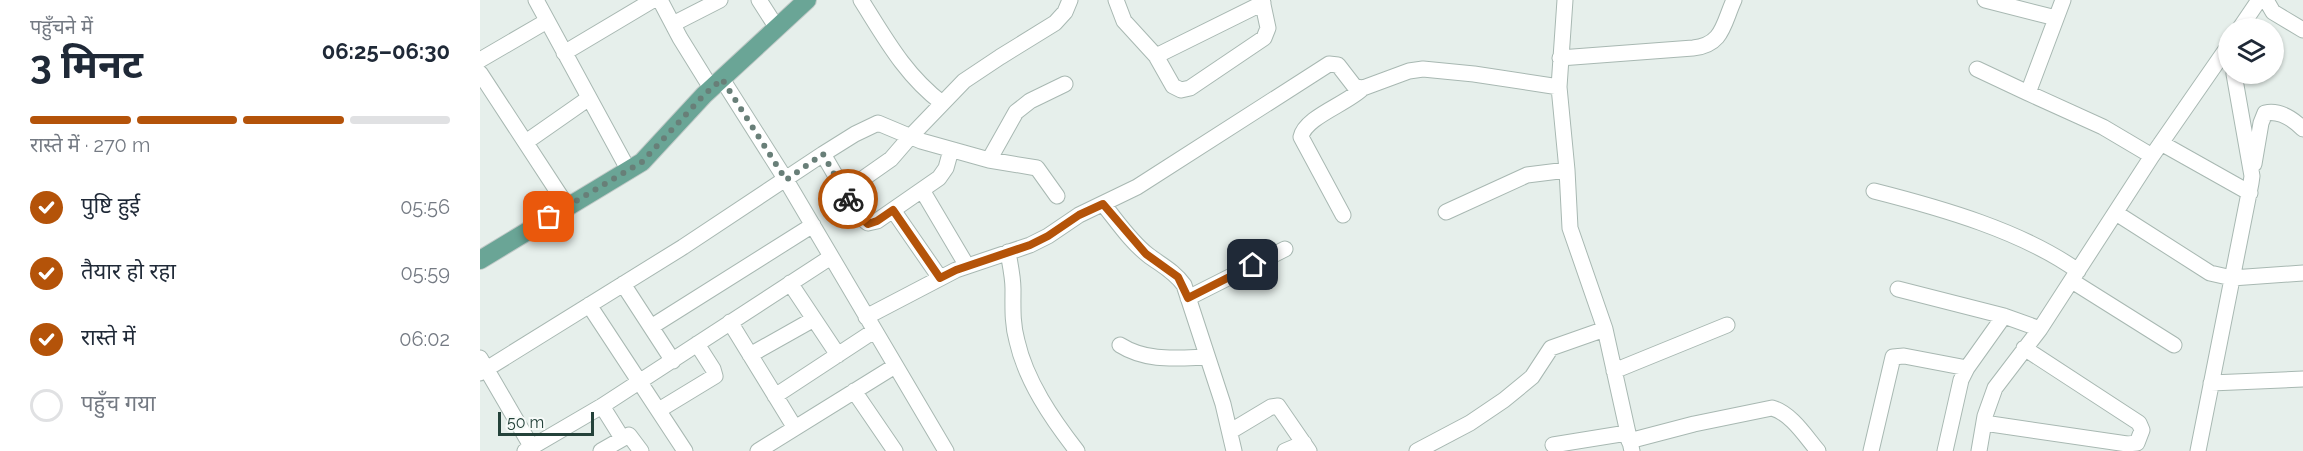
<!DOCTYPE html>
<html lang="hi">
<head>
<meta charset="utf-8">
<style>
	:root { --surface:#fff; --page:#f2f2f3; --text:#1f2937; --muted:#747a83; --line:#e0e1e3; --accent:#b45309 }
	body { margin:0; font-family:Raleway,"Noto Sans Devanagari",sans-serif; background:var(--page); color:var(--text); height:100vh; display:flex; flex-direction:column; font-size:22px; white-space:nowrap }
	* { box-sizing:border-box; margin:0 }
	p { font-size:20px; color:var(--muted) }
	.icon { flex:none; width:33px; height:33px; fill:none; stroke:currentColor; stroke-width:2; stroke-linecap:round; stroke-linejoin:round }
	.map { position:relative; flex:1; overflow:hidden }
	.drawer { display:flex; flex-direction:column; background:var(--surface); width:480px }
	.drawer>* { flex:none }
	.fabs { position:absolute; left:1738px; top:18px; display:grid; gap:12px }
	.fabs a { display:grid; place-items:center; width:66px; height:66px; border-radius:50%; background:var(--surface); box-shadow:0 2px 4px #0004; font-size:30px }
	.scale { position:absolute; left:18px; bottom:15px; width:96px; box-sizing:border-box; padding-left:6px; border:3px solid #24423a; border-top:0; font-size:16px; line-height:21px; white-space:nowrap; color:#24423a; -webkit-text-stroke:4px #f7fbf9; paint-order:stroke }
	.pin { position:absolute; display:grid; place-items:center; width:51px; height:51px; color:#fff; margin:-26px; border-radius:12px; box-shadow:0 3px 9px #0006 }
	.courier { position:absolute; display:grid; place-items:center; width:60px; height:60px; margin:-30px; border:4px solid #b45309; border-radius:50%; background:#fff; color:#222; box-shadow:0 2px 8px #0007 }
	.headline em { font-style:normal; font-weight:700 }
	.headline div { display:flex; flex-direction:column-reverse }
	.headline { display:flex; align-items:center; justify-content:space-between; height:102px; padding:0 30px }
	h1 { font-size:39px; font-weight:700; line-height:45px }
	.bar { display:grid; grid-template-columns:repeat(4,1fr); gap:9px 6px; align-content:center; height:72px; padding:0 30px }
	.bar i { height:8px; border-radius:4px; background:var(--line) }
	.bar .selected { background:var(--accent) }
	.bar p { grid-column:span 4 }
	ol { padding:0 30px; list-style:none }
	li { display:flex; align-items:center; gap:18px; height:66px }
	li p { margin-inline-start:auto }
	li .icon { padding:6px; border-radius:50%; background:var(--accent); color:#fff; stroke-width:4 }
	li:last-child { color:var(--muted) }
	li i { width:33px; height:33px; border:3px solid var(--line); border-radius:50% }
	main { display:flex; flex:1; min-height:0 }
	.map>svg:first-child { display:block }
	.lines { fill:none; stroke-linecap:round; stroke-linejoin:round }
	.street-casing { stroke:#a8b8b2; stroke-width:17 }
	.primary-casing { stroke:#c2cac8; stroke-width:20 }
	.street { stroke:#fff; stroke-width:15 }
	.primary { stroke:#6aa596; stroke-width:18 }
	.done { stroke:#687f78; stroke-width:6; stroke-dasharray:0 10.8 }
	.route { stroke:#b45309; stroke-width:8 }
</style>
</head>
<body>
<main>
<section class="drawer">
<div class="headline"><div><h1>3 मिनट</h1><p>पहुँचने में</p></div><em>06:25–06:30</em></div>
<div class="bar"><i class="selected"></i><i class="selected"></i><i class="selected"></i><i></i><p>रास्ते में · 270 m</p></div>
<ol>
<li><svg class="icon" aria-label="check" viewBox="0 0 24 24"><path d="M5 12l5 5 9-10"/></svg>पुष्टि हुई<p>05:56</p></li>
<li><svg class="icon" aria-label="check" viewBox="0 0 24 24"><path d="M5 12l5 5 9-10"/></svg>तैयार हो रहा<p>05:59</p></li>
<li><svg class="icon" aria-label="check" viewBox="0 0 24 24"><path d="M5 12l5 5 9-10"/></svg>रास्ते में<p>06:02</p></li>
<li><i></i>पहुँच गया</li>
</ol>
</section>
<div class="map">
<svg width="1823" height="451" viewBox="0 0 1823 451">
	<rect width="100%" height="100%" fill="#e6efeb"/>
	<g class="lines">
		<defs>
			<path id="street" d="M 56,0 L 149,171
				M 180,0 L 200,38 L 231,88
				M 279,0 L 297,28
				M 381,0 C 405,38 425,75 462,103
				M 636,0 L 644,21 L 676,56 L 693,86 L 701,90 L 710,88 L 784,38 L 788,28 L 782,0
				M 1085,0 L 1079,87 L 1087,170 L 1090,228 L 1125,329 L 1152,451
				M 1505,0 L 1576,18
				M 1583,0 L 1548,93 L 1623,127 L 1672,156
				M 1786,0 L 1793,12 L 1823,30
				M 193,24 L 240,0
				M 1760,28 L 1779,0
				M 84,53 L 173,0
				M 676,56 L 783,3
				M 1080,58 L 1213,48 C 1243,45 1243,24 1254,0
				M 0,60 L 67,21
				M 1497,69 L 1548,93
				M 0,73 L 87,206
				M 242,79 L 306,180 L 466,451
				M 46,142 L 109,98
				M 1681,143 L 1770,193
				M 343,154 L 379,216 L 388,223 L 397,221 L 459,178 L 466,168 L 471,150
				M 509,160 L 536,112 L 550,101 L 585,84
				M 1774,164 L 1781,123 L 1785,113 C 1799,110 1813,119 1823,129
				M 442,190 L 487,266
				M 1394,191 C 1461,208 1542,231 1598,271
				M 364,192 L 411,159 L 430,137 L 484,81 L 520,57 L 575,23 L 585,12 L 590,0
				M 623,204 C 637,221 650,241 668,255 C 681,265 694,271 704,285 L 743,404 L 754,451
				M 413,210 L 460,278
				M 966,212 L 1047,175 L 1087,170
				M 1636,213 L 1730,273 L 1752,278 L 1823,273
				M 863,215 L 821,137 C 825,117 867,104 883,88
				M 528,252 C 530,264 533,277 533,289 C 533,307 532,323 537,341 C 546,381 572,419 597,451
				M 1592,281 L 1694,345
				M 310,283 L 358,355
				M 143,284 L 193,361
				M 1418,289 L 1524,316 L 1560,329
				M 708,298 L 805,249
				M 109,305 L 205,451
				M 386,317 L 476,270 L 550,245 L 568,236 L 599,215 L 657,187 L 849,64 L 858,65 L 875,87 L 883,88 L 929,71 L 943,69 L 994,74 L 1079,87
				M 250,322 L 315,428
				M 171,327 L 333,225
				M 640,345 C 667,362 697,358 727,357
				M 270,355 L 334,319
				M 0,358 L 54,451
				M 1134,371 L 1247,325
				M 0,373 L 203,247 L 343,154 L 375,134 L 398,123 L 441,141 L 509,160 L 557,168 L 577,196
				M 1731,383 L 1823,379
				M 374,391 L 415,451
				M 295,396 L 394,331
				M 122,406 L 142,438
				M 179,410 L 235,376 L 233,369 L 217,344
				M 1504,423 L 1647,444 L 1657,443 L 1662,430 L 1659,423 L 1544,348
				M 751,431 L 791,407 L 798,406 L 829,451
				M 1149,441 L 1214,424 L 1292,408 C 1311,413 1326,437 1338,451
				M 1073,445 L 1147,433
				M 45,451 L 122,406 L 351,257
				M 121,451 L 149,435 L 161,451
				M 278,451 L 415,366
				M 805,451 L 824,443
				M 937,451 L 990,423 L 1024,400 L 1052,377 L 1071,348 L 1125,329
				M 1391,451 L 1413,357 L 1424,356 L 1487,368
				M 1465,451 L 1481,380 L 1487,368 L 1524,316
				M 1499,451 L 1505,416 L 1515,388 L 1560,329 L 1672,156 L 1749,45
				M 1718,451 L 1771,183 L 1772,176 L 1754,74"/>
			<path id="primary" d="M 0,260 L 162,162 L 224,95 L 327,0"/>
		</defs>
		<use href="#street" class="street-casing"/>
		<use href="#primary" class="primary-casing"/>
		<use href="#street" class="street"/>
		<use href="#primary" class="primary"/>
	</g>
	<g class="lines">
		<path class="done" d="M 69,217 L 162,162 L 224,95 L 242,79 L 306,180 L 343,154 L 368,199"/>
		<path class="route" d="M 368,199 L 379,216 L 388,224 L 397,221 L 413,210 L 460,278 L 476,270 L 550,245 L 568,236 L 599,215 L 623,204 L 666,254 L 698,277 L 708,298 L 773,265"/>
	</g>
</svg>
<div class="fabs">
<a><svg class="icon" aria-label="layers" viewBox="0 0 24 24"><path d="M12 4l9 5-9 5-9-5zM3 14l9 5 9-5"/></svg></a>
</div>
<div class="scale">50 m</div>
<div class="pin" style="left:69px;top:217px;background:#ea580c"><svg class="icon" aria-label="bag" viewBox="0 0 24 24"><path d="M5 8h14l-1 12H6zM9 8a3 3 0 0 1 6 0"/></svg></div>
<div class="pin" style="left:773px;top:265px;background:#1f2937"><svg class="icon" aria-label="home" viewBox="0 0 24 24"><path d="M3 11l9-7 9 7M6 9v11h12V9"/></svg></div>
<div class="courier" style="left:368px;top:199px"><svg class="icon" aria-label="bike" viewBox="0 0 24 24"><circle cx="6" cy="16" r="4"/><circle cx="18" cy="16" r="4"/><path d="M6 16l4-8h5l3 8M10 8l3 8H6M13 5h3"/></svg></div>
</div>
</main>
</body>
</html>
